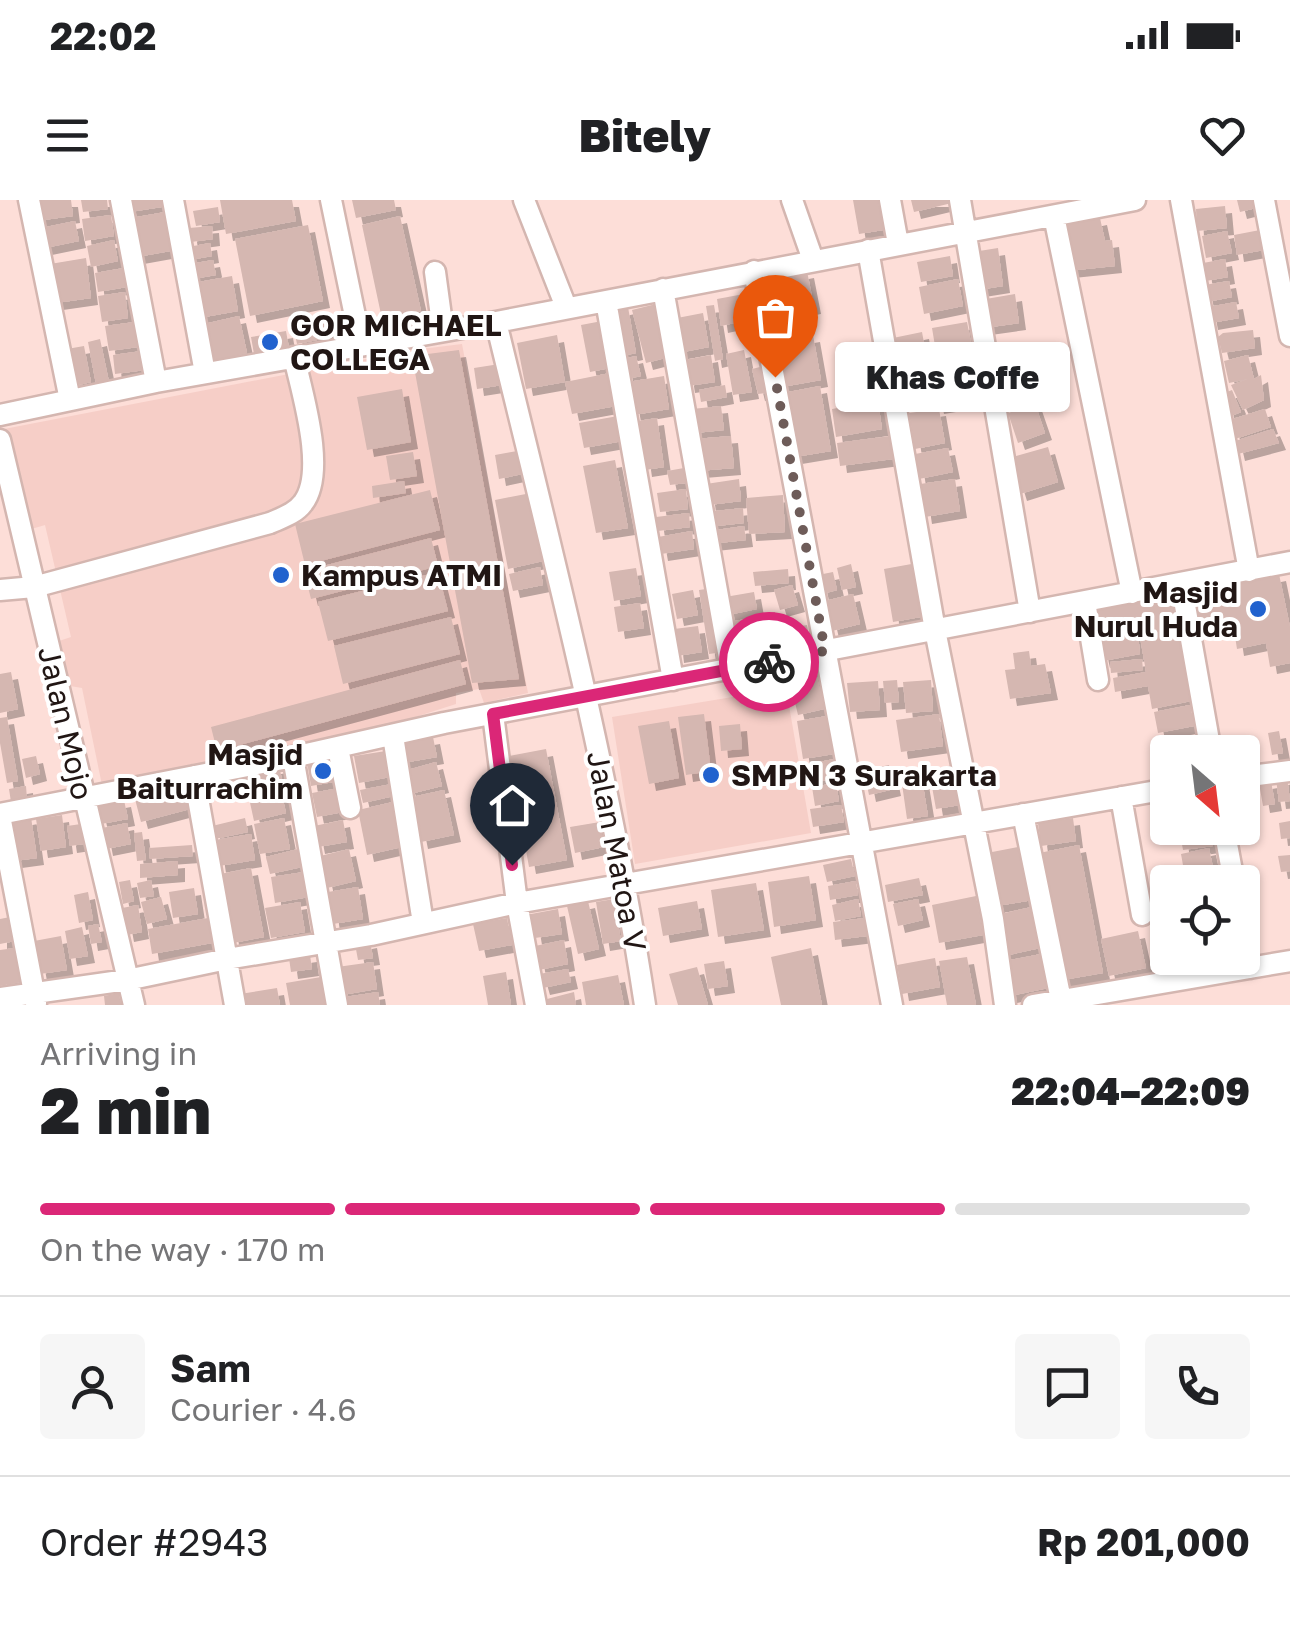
<!DOCTYPE html>
<html lang="en">
<head>
<meta charset="utf-8">
<style>
	:root { --surface:#fff; --page:#f6f6f6; --text:#202124; --muted:#757577; --line:#e0e0e0; --accent:#db2777 }
	body { margin:0; font-family:"Golos Text",sans-serif; background:var(--page); color:var(--text); height:100vh; display:flex; flex-direction:column; font-size:38px; white-space:nowrap }
	* { box-sizing:border-box; margin:0 }
	p { font-size:32px; color:var(--muted) }
	.icon { flex:none; width:55px; height:55px; fill:none; stroke:currentColor; stroke-width:2; stroke-linecap:round; stroke-linejoin:round }
	.map { position:relative; height:805px; overflow:hidden }
	.details { display:flex; flex-direction:column; background:var(--surface); flex:1 }
	.details>* { flex:none }
	.needle { width:65px; rotate:152deg }
	.buttons { position:absolute; left:1150px; top:535px; display:grid; gap:20px }
	.buttons a { display:grid; place-items:center; width:110px; height:110px; border-radius:10px; background:var(--surface); box-shadow:0 2px 8px #0004; font-size:50px }
	.pin { position:absolute; display:grid; place-items:center; width:85px; height:85px; color:#fff; margin:-102px -42px; border-radius:50% 50% 50% 0; rotate:-45deg; box-shadow:0 0 10px #0007 }
	.pin .icon { rotate:45deg }
	.courier { position:absolute; display:grid; place-items:center; width:100px; height:100px; margin:-50px; border:8px solid #db2777; border-radius:50%; background:#fff; color:#222; box-shadow:0 2px 12px #0007 }
	.bubble { position:absolute; height:70px; border-radius:10px; background:var(--surface); box-shadow:0 2px 8px #0004; font-size:32px; font-weight:800; line-height:70px; text-align:center }
	.headline em { font-style:normal; font-weight:800 }
	.headline div { display:flex; flex-direction:column-reverse }
	.headline { display:flex; align-items:center; justify-content:space-between; height:170px; padding:0 40px }
	h1 { font-size:65px; font-weight:800; line-height:75px }
	.bar { display:grid; grid-template-columns:repeat(4,1fr); gap:15px 10px; align-content:center; height:120px; padding:0 40px }
	.bar i { height:12px; border-radius:8px; background:var(--line) }
	.bar .on { background:var(--accent) }
	.bar p { grid-column:span 4 }
	.line { display:flex; align-items:center; gap:25px; padding:0 40px; border-top:2px solid var(--line) }
	.line div { flex:1 }
	.round { display:grid; place-items:center; flex:none; width:105px; height:105px; border-radius:10px; background:var(--page) }
	.status { display:flex; justify-content:space-between; align-items:center; height:70px; padding:0 50px; background:var(--surface); direction:ltr }
	.status svg { height:28px; fill:currentColor }
	header { display:flex; justify-content:space-between; align-items:center; height:130px; padding:0 40px; background:var(--surface); font-size:45px; font-weight:800 }
	.map>svg:first-child { display:block }
	.built { fill:#f6cec7 }
	.building { fill:#d5b7b1; filter:url(#shadow) }
	.lines { fill:none; stroke-linecap:round; stroke-linejoin:round }
	.minor-casing { stroke:#d4b6b0; stroke-width:25 }
	.minor { stroke:#fff; stroke-width:20 }
	.done { stroke:#6e5c59; stroke-width:10; stroke-dasharray:0 18 }
	.route { stroke:#db2777; stroke-width:12 }
	.poi-dot { fill:#2162ce; stroke:#fff; stroke-width:4 }
	.labels { text-anchor:middle; dominant-baseline:central; stroke-width:8; stroke-linejoin:round; paint-order:stroke }
	.poi-label { font-size:30px; font-weight:bold; fill:#211614; stroke:#fff; text-anchor:start }
	.street-label { font-size:30px; fill:#211614; stroke:#fff }
</style>
</head>
<body>
<div class="status"><b>22:02</b><svg viewBox="0 0 49 12"><path d="M0 12V9h3v3zM5 12V6h3v6zM10 12V3h3v9zM15 12V0h3v12zM26 1h20v11H26zM47 4h2v5h-2z"/></svg></div>
<header><svg class="icon" aria-label="menu" viewBox="0 0 24 24"><path d="M4 6h16M4 12h16M4 18h16"/></svg>Bitely<svg class="icon" aria-label="heart" viewBox="0 0 24 24"><path d="M12 20l-8-8c-3-5 5-10 8-4 3-6 11-1 8 4z"/></svg></header>
<div class="map">
<svg width="1290" height="805" viewBox="0 0 1290 805">
	<defs>
		<filter id="shadow"><feDropShadow dx="7" dy="7" stdDeviation="0" flood-color="#0004"/></filter>
	</defs>
	<rect width="100%" height="100%" fill="#fdded8"/>
	<path class="built" d="M 462,144 L 528,493 L 484,503 L 479,489 L 456,493 L 456,504 L 353,537 L 102,585 L 82,488 L 70,486 L 59,441 L 71,437 L 45,325 L 28,330 L 4,229 L 413,150 Z
		M 786,488 L 811,633 L 635,664 L 612,517 Z"/>
	<path class="building" d="M 33,0 L 71,0 L 73,16 L 36,21 Z
		M 81,0 L 107,0 L 108,9 L 83,12 Z
		M 128,0 L 167,0 L 168,6 L 130,12 Z
		M 220,0 L 292,0 L 296,21 L 226,34 Z
		M 352,0 L 394,0 L 396,10 L 356,18 Z
		M 853,0 L 878,0 L 883,30 L 859,34 Z
		M 911,0 L 951,0 L 952,3 L 914,12 Z
		M 1237,0 L 1255,0 L 1256,8 L 1240,12 Z
		M 1225,6 L 1227,28 L 1197,31 L 1196,9 Z
		M 218,7 L 220,22 L 196,26 L 193,11 Z
		M 171,11 L 176,50 L 137,57 L 131,18 Z
		M 111,15 L 114,36 L 85,41 L 82,19 Z
		M 400,16 L 421,111 L 382,119 L 362,25 Z
		M 1100,18 L 1105,41 L 1112,40 L 1115,66 L 1067,71 L 1062,26 Z
		M 75,21 L 79,41 L 45,48 L 41,28 Z
		M 308,25 L 323,101 L 250,116 L 235,39 Z
		M 212,26 L 213,39 L 191,42 L 189,28 Z
		M 1260,30 L 1264,50 L 1237,55 L 1234,35 Z
		M 1227,31 L 1232,53 L 1206,58 L 1202,36 Z
		M 114,40 L 118,61 L 91,67 L 87,46 Z
		M 210,43 L 212,56 L 190,60 L 188,47 Z
		M 998,48 L 1003,86 L 978,90 L 973,52 Z
		M 950,56 L 953,76 L 921,82 L 917,62 Z
		M 86,58 L 91,98 L 56,103 L 50,64 Z
		M 1225,59 L 1228,77 L 1206,81 L 1203,63 Z
		M 213,60 L 216,75 L 193,79 L 190,64 Z
		M 124,68 L 127,87 L 98,92 L 95,73 Z
		M 807,71 L 814,107 L 771,115 L 765,79 Z
		M 232,76 L 238,111 L 199,118 L 193,83 Z
		M 958,79 L 963,106 L 924,114 L 919,87 Z
		M 1229,81 L 1232,97 L 1207,102 L 1204,85 Z
		M 125,92 L 128,118 L 102,122 L 98,96 Z
		M 744,94 L 748,120 L 721,126 L 717,99 Z
		M 1015,94 L 1019,123 L 984,128 L 980,100 Z
		M 1236,102 L 1239,118 L 1211,123 L 1208,107 Z
		M 656,104 L 669,157 L 646,163 L 632,110 Z
		M 714,105 L 723,159 L 715,161 L 706,106 Z
		M 628,107 L 636,153 L 622,156 L 614,110 Z
		M 703,113 L 709,147 L 678,153 L 672,119 Z
		M 239,116 L 247,153 L 212,161 L 204,124 Z
		M 328,117 L 332,137 L 297,144 L 293,124 Z
		M 602,121 L 610,168 L 590,172 L 581,125 Z
		M 135,122 L 138,147 L 109,151 L 105,126 Z
		M 967,122 L 974,158 L 938,164 L 932,128 Z
		M 1253,130 L 1255,148 L 1222,153 L 1218,137 L 1223,133 Z
		M 286,131 L 289,148 L 254,154 L 251,137 Z
		M 922,132 L 927,159 L 899,165 L 893,138 Z
		M 557,135 L 565,182 L 526,189 L 517,143 Z
		M 813,135 L 821,180 L 782,187 L 773,142 Z
		M 100,139 L 109,182 L 96,184 L 88,142 Z
		M 84,146 L 91,182 L 75,186 L 67,149 Z
		M 459,150 L 519,479 L 472,483 L 412,156 Z
		M 744,150 L 752,192 L 733,195 L 726,154 Z
		M 142,151 L 145,170 L 115,174 L 113,155 Z
		M 711,155 L 715,182 L 688,186 L 684,160 Z
		M 1248,155 L 1254,179 L 1261,175 L 1264,200 L 1243,210 L 1231,185 L 1248,179 L 1229,183 L 1224,161 Z
		M 636,156 L 641,176 L 627,179 L 623,159 Z
		M 1030,157 L 1035,183 L 1005,188 L 1001,162 Z
		M 506,163 L 509,184 L 477,189 L 474,168 Z
		M 972,164 L 975,179 L 945,185 L 942,170 Z
		M 927,165 L 931,181 L 900,188 L 897,171 Z
		M 760,167 L 765,193 L 758,194 L 752,169 Z
		M 610,173 L 616,206 L 572,214 L 565,182 Z
		M 664,176 L 669,209 L 634,215 L 628,182 Z
		M 725,185 L 727,197 L 701,202 L 699,190 Z
		M 820,186 L 831,251 L 795,257 L 783,193 Z
		M 402,189 L 411,242 L 367,250 L 357,197 Z
		M 952,189 L 955,204 L 937,207 L 934,192 Z
		M 1232,190 L 1241,212 L 1229,217 L 1222,194 Z
		M 878,201 L 882,229 L 836,237 L 832,209 Z
		M 1035,204 L 1045,233 L 1018,243 L 1008,213 Z
		M 721,206 L 724,230 L 695,233 L 692,209 Z
		M 939,209 L 945,243 L 915,249 L 909,213 Z
		M 1265,209 L 1271,227 L 1235,239 L 1229,220 Z
		M 618,216 L 623,241 L 584,248 L 579,223 Z
		M 657,218 L 664,267 L 645,270 L 638,221 Z
		M 1273,229 L 1279,243 L 1238,254 L 1235,241 Z
		M 731,236 L 734,268 L 698,271 L 695,239 Z
		M 890,236 L 893,259 L 840,266 L 837,243 Z
		M 1048,247 L 1058,282 L 1020,294 L 1009,258 Z
		M 948,248 L 953,272 L 919,279 L 915,254 Z
		M 523,250 L 527,273 L 499,279 L 495,255 Z
		M 413,252 L 417,276 L 390,280 L 386,256 Z
		M 615,260 L 628,328 L 596,333 L 583,266 Z
		M 684,268 L 686,283 L 670,285 L 667,271 Z
		M 739,279 L 741,301 L 709,305 L 706,284 Z
		M 955,279 L 960,311 L 925,317 L 920,284 Z
		M 404,281 L 406,293 L 373,298 L 372,286 Z
		M 686,289 L 688,309 L 660,312 L 657,293 Z
		M 430,290 L 440,330 L 305,365 L 295,324 Z
		M 531,293 L 543,361 L 508,369 L 495,300 Z
		M 783,295 L 785,332 L 749,334 L 746,298 Z
		M 743,308 L 744,323 L 708,327 L 706,312 Z
		M 689,313 L 690,327 L 658,331 L 656,317 Z
		M 744,326 L 746,340 L 710,344 L 709,331 Z
		M 692,331 L 694,349 L 661,354 L 658,337 Z
		M 431,338 L 438,366 L 311,399 L 304,371 Z
		M 917,363 L 926,416 L 893,422 L 884,369 Z
		M 851,364 L 856,387 L 842,390 L 837,368 Z
		M 540,367 L 543,385 L 513,391 L 509,374 Z
		M 636,368 L 641,396 L 614,401 L 609,372 Z
		M 788,369 L 789,383 L 755,386 L 753,372 Z
		M 438,372 L 448,411 L 328,441 L 318,402 Z
		M 833,372 L 837,390 L 822,394 L 818,375 Z
		M 1279,374 L 1290,427 L 1290,463 L 1270,467 L 1266,443 L 1237,449 L 1234,430 L 1226,432 L 1225,427 L 1193,433 L 1187,403 L 1217,397 L 1216,393 L 1226,391 L 1225,385 Z
		M 792,385 L 798,405 L 780,410 L 774,390 Z
		M 713,388 L 723,452 L 709,454 L 699,390 Z
		M 1174,389 L 1196,500 L 1152,509 L 1148,486 L 1115,492 L 1113,478 L 1146,472 L 1136,413 L 1140,454 L 1103,461 L 1091,407 Z
		M 693,390 L 698,415 L 677,419 L 672,394 Z
		M 754,392 L 757,409 L 728,415 L 725,397 Z
		M 853,394 L 860,424 L 832,431 L 825,401 Z
		M 640,403 L 644,428 L 618,432 L 614,407 Z
		M 775,412 L 779,445 L 772,446 L 768,413 Z
		M 762,416 L 767,441 L 729,448 L 724,423 Z
		M 451,417 L 460,454 L 343,484 L 334,446 Z
		M 807,425 L 810,442 L 787,445 L 784,429 Z
		M 698,426 L 702,452 L 677,456 L 674,429 Z
		M 1029,451 L 1031,466 L 1045,464 L 1051,493 L 1010,499 L 1005,470 L 1015,469 L 1013,453 Z
		M 1142,459 L 1143,470 L 1111,473 L 1110,462 Z
		M 460,460 L 466,484 L 217,551 L 211,527 Z
		M 814,463 L 824,509 L 798,515 L 787,469 Z
		M 11,472 L 18,509 L 0,513 L 0,474 Z
		M 897,480 L 899,502 L 885,503 L 883,481 Z
		M 931,480 L 933,511 L 906,513 L 903,482 Z
		M 878,481 L 880,510 L 850,512 L 847,483 Z
		M 1190,505 L 1194,526 L 1158,533 L 1154,512 Z
		M 704,514 L 711,571 L 686,575 L 678,517 Z
		M 939,514 L 943,546 L 901,552 L 896,520 Z
		M 827,516 L 834,554 L 803,559 L 797,521 Z
		M 7,517 L 18,581 L 7,583 L 0,543 L 0,518 Z
		M 669,521 L 679,578 L 649,584 L 638,526 Z
		M 740,524 L 742,549 L 721,551 L 719,526 Z
		M 1279,531 L 1283,553 L 1272,555 L 1268,533 Z
		M 433,537 L 437,557 L 403,563 L 399,543 Z
		M 546,549 L 567,660 L 529,667 L 509,556 Z
		M 386,551 L 390,577 L 359,583 L 354,556 Z
		M 36,556 L 40,574 L 26,578 L 22,559 Z
		M 335,557 L 339,581 L 311,586 L 307,562 Z
		M 834,559 L 837,578 L 807,584 L 804,565 Z
		M 436,562 L 442,586 L 410,594 L 404,571 Z
		M 889,565 L 894,589 L 869,595 L 864,570 Z
		M 953,565 L 960,605 L 936,609 L 929,570 Z
		M 279,566 L 283,584 L 243,593 L 239,575 Z
		M 920,567 L 928,616 L 907,619 L 900,570 Z
		M 1287,577 L 1290,601 L 1279,602 L 1276,579 Z
		M 1271,581 L 1275,604 L 1263,606 L 1259,583 Z
		M 836,583 L 839,601 L 815,606 L 812,587 Z
		M 392,584 L 394,596 L 363,603 L 360,590 Z
		M 26,586 L 27,599 L 11,602 L 9,589 Z
		M 185,586 L 190,609 L 141,622 L 135,599 Z
		M 339,588 L 343,612 L 317,617 L 312,593 Z
		M 444,590 L 454,635 L 421,642 L 412,597 Z
		M 281,591 L 286,613 L 254,621 L 249,598 Z
		M 124,600 L 128,619 L 101,624 L 97,605 Z
		M 393,602 L 402,647 L 367,655 L 358,610 Z
		M 841,605 L 844,622 L 813,627 L 810,609 Z
		M 62,615 L 66,647 L 41,651 L 36,619 Z
		M 31,617 L 37,658 L 15,661 L 9,621 Z
		M 245,618 L 248,632 L 215,639 L 212,626 Z
		M 284,618 L 290,649 L 260,654 L 254,624 Z
		M 1073,618 L 1076,641 L 1041,646 L 1038,623 Z
		M 343,620 L 347,642 L 318,647 L 314,626 Z
		M 1290,621 L 1290,638 L 1281,639 L 1279,623 Z
		M 600,622 L 604,647 L 575,653 L 570,627 Z
		M 127,623 L 131,644 L 106,649 L 102,628 Z
		M 81,624 L 84,644 L 70,646 L 67,626 Z
		M 1179,628 L 1211,628 L 1213,646 L 1183,650 Z
		M 142,632 L 146,660 L 137,661 L 134,633 Z
		M 251,634 L 255,660 L 219,666 L 215,640 Z
		M 192,645 L 193,656 L 150,659 L 149,648 Z
		M 1079,645 L 1103,773 L 1063,780 L 1039,653 Z
		M 1023,646 L 1033,700 L 997,706 L 987,653 Z
		M 1209,648 L 1216,682 L 1186,682 L 1181,654 Z
		M 298,649 L 302,667 L 270,674 L 266,657 Z
		M 349,649 L 356,681 L 327,688 L 320,656 Z
		M 1290,655 L 1290,671 L 1281,672 L 1278,656 Z
		M 851,659 L 855,676 L 827,682 L 823,665 Z
		M 178,661 L 178,675 L 140,678 L 140,664 Z
		M 251,668 L 264,737 L 233,743 L 220,674 Z
		M 304,672 L 309,697 L 275,703 L 271,677 Z
		M 809,676 L 816,720 L 774,727 L 768,682 Z
		M 919,678 L 923,695 L 888,702 L 885,685 Z
		M 130,680 L 134,701 L 123,704 L 119,682 Z
		M 151,680 L 154,696 L 140,698 L 137,683 Z
		M 856,681 L 858,695 L 830,700 L 828,686 Z
		M 756,683 L 764,730 L 718,737 L 711,690 Z
		M 358,687 L 363,719 L 333,724 L 328,692 Z
		M 194,688 L 198,714 L 173,718 L 169,692 Z
		M 88,692 L 93,720 L 79,723 L 74,695 Z
		M 976,696 L 983,735 L 939,743 L 932,705 Z
		M 161,697 L 167,719 L 147,724 L 141,702 Z
		M 614,699 L 621,741 L 603,744 L 596,702 Z
		M 858,699 L 861,716 L 835,721 L 832,705 Z
		M 918,699 L 923,720 L 898,726 L 893,704 Z
		M 588,701 L 599,749 L 578,754 L 567,706 Z
		M 697,701 L 702,729 L 663,736 L 658,708 Z
		M 300,702 L 305,732 L 271,738 L 265,708 Z
		M 138,705 L 142,732 L 127,735 L 122,708 Z
		M 1036,706 L 1045,747 L 1004,756 L 996,715 Z
		M 558,709 L 562,734 L 535,738 L 531,714 Z
		M 10,717 L 15,741 L 0,744 L 0,719 Z
		M 208,718 L 212,743 L 152,754 L 148,729 Z
		M 507,718 L 512,745 L 479,751 L 473,724 Z
		M 865,718 L 867,736 L 835,740 L 833,722 Z
		M 98,724 L 102,742 L 91,744 L 88,726 Z
		M 82,727 L 88,756 L 70,759 L 65,731 Z
		M 1138,731 L 1146,768 L 1109,776 L 1101,739 Z
		M 61,736 L 67,770 L 40,774 L 34,741 Z
		M 564,740 L 568,764 L 539,770 L 535,746 Z
		M 370,741 L 373,758 L 358,760 L 355,744 Z
		M 15,748 L 21,782 L 0,786 L 0,750 Z
		M 811,748 L 822,805 L 781,805 L 771,757 Z
		M 1046,753 L 1053,787 L 1010,796 L 1005,761 Z
		M 310,755 L 312,769 L 291,772 L 289,758 Z
		M 967,757 L 976,805 L 947,805 L 939,761 Z
		M 935,758 L 940,787 L 902,794 L 897,765 Z
		M 724,761 L 728,786 L 708,789 L 704,764 Z
		M 373,762 L 377,789 L 342,795 L 337,767 Z
		M 697,767 L 708,805 L 678,805 L 669,774 Z
		M 568,769 L 571,782 L 543,788 L 539,774 Z
		M 506,772 L 511,805 L 488,805 L 483,776 Z
		M 618,775 L 624,805 L 586,805 L 582,782 Z
		M 321,777 L 325,805 L 290,805 L 286,783 Z
		M 277,788 L 280,805 L 242,805 L 240,794 Z
		M 378,792 L 380,805 L 346,805 L 345,797 Z
		M 574,792 L 576,805 L 547,805 L 547,799 Z
		M 119,793 L 121,805 L 105,805 L 104,796 Z"/>
	<g class="lines">
		<defs>
			<path id="minor" d="M 29,0 L 70,200
				M 121,0 L 156,182
				M 173,0 L 205,173
				M 331,0 L 361,145
				M 524,0 L 566,107
				M 792,0 L 813,60
				M 890,0 L 898,44
				M 960,0 L 1030,412
				M 1181,0 L 1249,371
				M 1264,0 L 1290,136
				M 1054,16 L 1132,393
				M 868,50 L 935,430 L 993,719 L 1005,805
				M 754,71 L 892,805
				M 435,72 L 443,131
				M 663,89 L 731,469
				M 606,101 L 673,480
				M 496,122 C 551,348 610,574 645,805
				M 0,215 L 156,182 L 496,122 L 1135,0
				M 0,240 L 134,805
				M 1181,383 L 1211,552
				M 0,390 L 34,387 L 270,323 C 281,318 295,314 303,303 C 327,272 302,193 294,157
				M 1085,402 L 1098,480
				M 493,514 L 517,703 L 536,805
				M 393,536 L 423,723
				M 338,548 L 350,608
				M 293,557 L 337,805
				M 194,576 L 235,805
				M 1242,577 L 1290,571
				M 1121,597 L 1142,715
				M 0,614 L 293,557 L 444,523 L 1290,362
				M 1023,614 L 1061,800
				M 1,621 L 36,803
				M 1224,628 L 1234,682
				M 1242,727 L 1250,768
				M 0,798 L 127,780 L 227,759 L 371,735 L 517,703 L 1168,589
				M 1033,805 L 1290,761"/>
		</defs>
		<use href="#minor" class="minor-casing"/>
		<use href="#minor" class="minor"/>
	</g>
	<g class="lines">
		<path class="done" d="M 769,462 L 825,451 L 775,177"/>
		<path class="route" d="M 512,665 L 493,514 L 769,462"/>
	</g>
	<g class="poi-dot">
		<circle cx="270" cy="142" r="10"/>
		<circle cx="281" cy="375" r="10"/>
		<circle cx="1258" cy="409" r="10"/>
		<circle cx="323" cy="571" r="10"/>
		<circle cx="711" cy="575" r="10"/>
	</g>
	<g class="labels">
		<g class="poi-label">
			<text x="290" y="125">GOR MICHAEL<tspan x="290" dy="34">COLLEGA</tspan></text>
			<text x="301" y="375">Kampus ATMI</text>
			<text x="1238" y="392" text-anchor="end">Masjid<tspan x="1238" dy="34">Nurul Huda</tspan></text>
			<text x="303" y="554" text-anchor="end">Masjid<tspan x="303" dy="34">Baiturrachim</tspan></text>
			<text x="731" y="575">SMPN 3 Surakarta</text>
		</g>
		<g class="street-label">
			<text transform="translate(66 523) rotate(77)">Jalan Mojo</text>
			<text transform="translate(617 651) rotate(79)">Jalan Matoa V</text>
		</g>
	</g>
</svg>
<div class="buttons">
<a><svg class="needle" viewBox="-14 -14 28 28"><path d="M0-13l5 13h-10z" fill="#e53935"/><path d="M0 13l5-13h-10z" fill="#757577"/></svg></a>
<a><svg class="icon" aria-label="locate" viewBox="0 0 24 24"><circle cx="12" cy="12" r="6"/><path d="M12 2v4M12 18v4M2 12h4M18 12h4"/></svg></a>
</div>
<div class="pin" style="left:775px;top:177px;background:#ea580c"><svg class="icon" aria-label="bag" viewBox="0 0 24 24"><path d="M5 8h14l-1 12H6zM9 8a3 3 0 0 1 6 0"/></svg></div>
<div class="pin" style="left:512px;top:665px;background:#1f2937"><svg class="icon" aria-label="home" viewBox="0 0 24 24"><path d="M3 11l9-7 9 7M6 9v11h12V9"/></svg></div>
<div class="courier" style="left:769px;top:462px"><svg class="icon" aria-label="bike" viewBox="0 0 24 24"><circle cx="6" cy="16" r="4"/><circle cx="18" cy="16" r="4"/><path d="M6 16l4-8h5l3 8M10 8l3 8H6M13 5h3"/></svg></div>
<div class="bubble" style="left:835px;top:142px;width:235px">Khas Coffe</div>
</div>
<section class="details">
<div class="headline"><div><h1>2 min</h1><p>Arriving in</p></div><em>22:04–22:09</em></div>
<div class="bar"><i class="on"></i><i class="on"></i><i class="on"></i><i></i><p>On the way · 170 m</p></div>
<div class="line" style="height:180px"><a class="round"><svg class="icon" aria-label="person" viewBox="0 0 24 24"><circle cx="12" cy="8" r="4"/><path d="M4 21q1-7 8-7t8 7"/></svg></a><div><b>Sam</b><p>Courier · 4.6</p></div><a class="round"><svg class="icon" aria-label="chat" viewBox="0 0 24 24"><path d="M4 5h16v11H9l-5 4z"/></svg></a><a class="round"><svg class="icon" aria-label="phone" viewBox="0 0 24 24"><path d="M5 4h4l2 5-3 2q2 4 5 5l2-3 5 2v4C11 20 4 13 5 4z"/></svg></a></div>
<div class="line" style="height:130px"><div>Order #2943</div><b>Rp 201,000</b></div>
</section>
</body>
</html>
